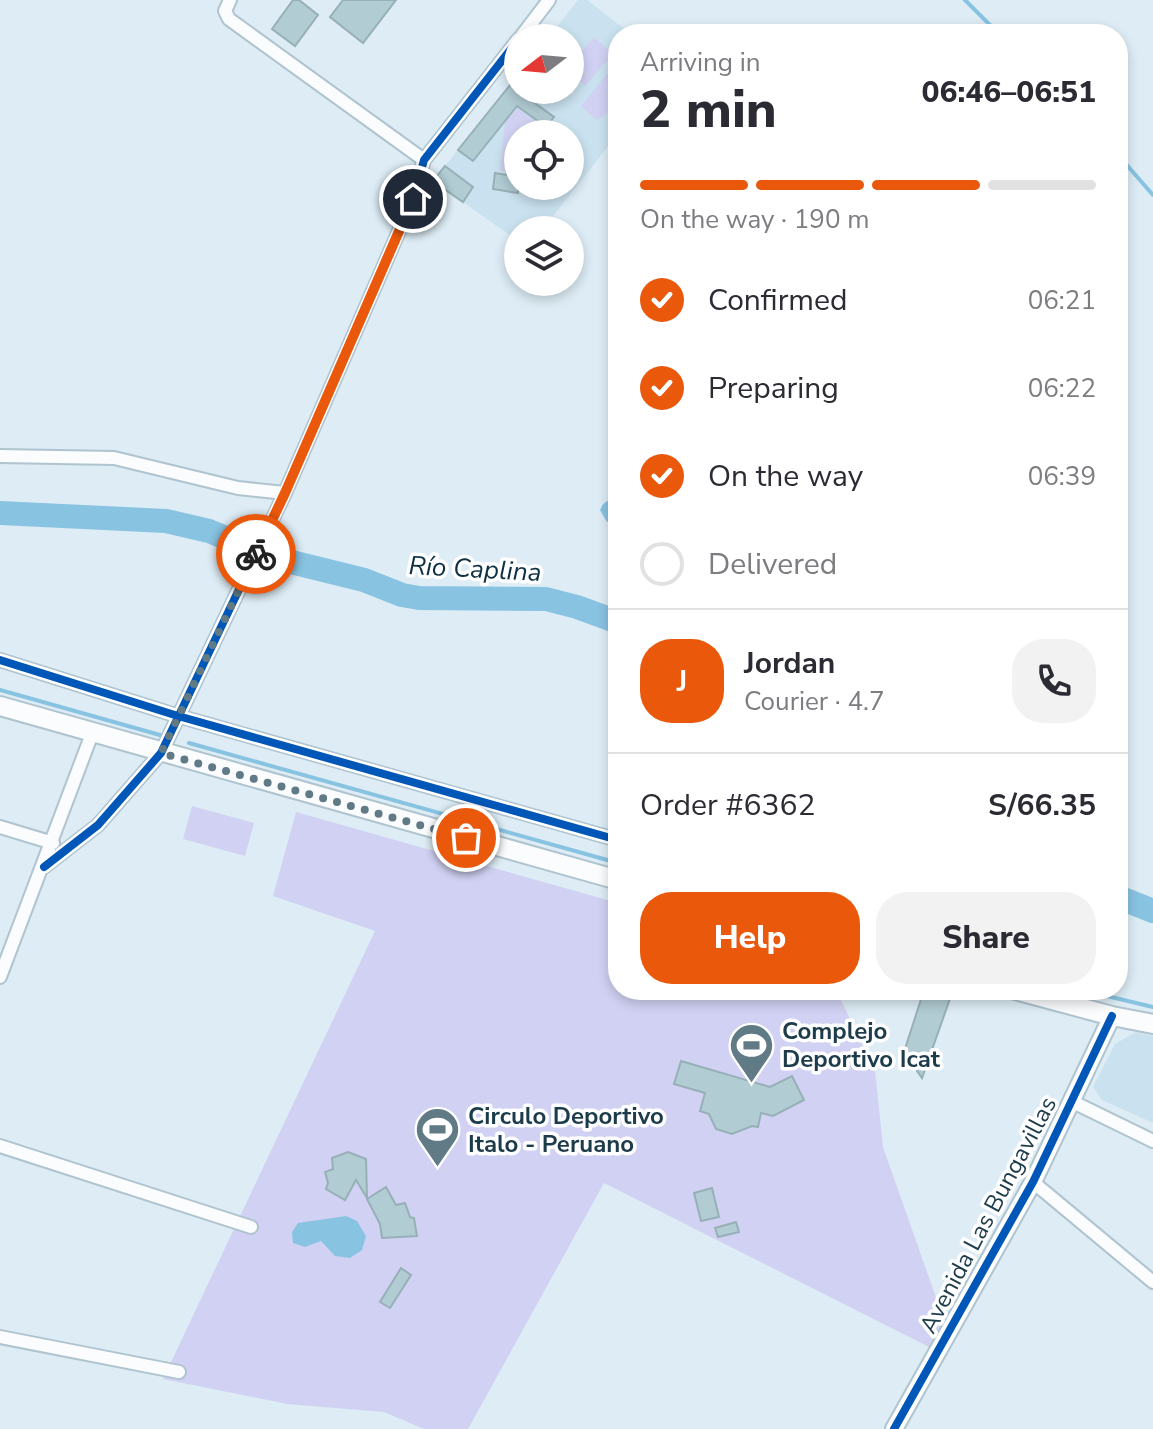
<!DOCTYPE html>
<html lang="en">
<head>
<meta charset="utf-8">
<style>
	:root { --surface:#fff; --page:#f2f2f3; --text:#2b2b33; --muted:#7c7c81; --line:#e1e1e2; --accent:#ea580c }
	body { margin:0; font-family:"Nunito Sans",sans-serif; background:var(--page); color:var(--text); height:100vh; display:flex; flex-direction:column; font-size:30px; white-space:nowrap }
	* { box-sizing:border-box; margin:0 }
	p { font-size:26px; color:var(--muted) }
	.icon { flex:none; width:44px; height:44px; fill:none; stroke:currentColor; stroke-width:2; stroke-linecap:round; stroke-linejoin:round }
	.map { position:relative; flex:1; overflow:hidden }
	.sheet { position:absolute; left:608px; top:24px; width:520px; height:976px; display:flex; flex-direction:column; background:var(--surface); border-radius:32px; box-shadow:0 4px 12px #0003 }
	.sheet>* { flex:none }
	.needle { width:52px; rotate:254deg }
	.buttons { position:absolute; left:504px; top:24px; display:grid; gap:16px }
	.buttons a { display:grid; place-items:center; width:80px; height:80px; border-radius:50%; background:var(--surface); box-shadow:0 4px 12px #0003; font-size:40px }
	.pin { position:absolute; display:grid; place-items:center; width:68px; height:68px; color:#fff; margin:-34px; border:4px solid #fff; border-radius:50%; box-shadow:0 2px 8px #0007 }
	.courier { position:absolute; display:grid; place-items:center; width:80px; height:80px; margin:-40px; border:6px solid #ea580c; border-radius:50%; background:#fff; color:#222; box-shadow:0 2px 10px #0007 }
	.headline em { font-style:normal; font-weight:800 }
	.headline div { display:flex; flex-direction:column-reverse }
	.headline { display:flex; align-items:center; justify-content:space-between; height:136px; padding:0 32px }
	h1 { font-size:52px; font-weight:800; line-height:60px }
	.bar { display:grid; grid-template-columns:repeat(4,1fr); gap:12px 8px; align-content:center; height:96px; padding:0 32px }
	.bar i { height:10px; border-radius:6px; background:var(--line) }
	.bar .current { background:var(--accent) }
	.bar p { grid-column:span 4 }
	.line { display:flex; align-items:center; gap:20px; padding:0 32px; border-top:2px solid var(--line) }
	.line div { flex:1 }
	.round { display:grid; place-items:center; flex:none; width:84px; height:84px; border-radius:32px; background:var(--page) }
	ol { padding:0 32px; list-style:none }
	li { display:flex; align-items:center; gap:24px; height:88px }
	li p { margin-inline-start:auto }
	li .icon { padding:8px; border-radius:50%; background:var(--accent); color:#fff; stroke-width:4 }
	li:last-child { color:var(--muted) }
	li i { width:44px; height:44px; border:4px solid var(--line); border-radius:50% }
	.action { display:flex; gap:16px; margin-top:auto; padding:16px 32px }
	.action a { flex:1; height:92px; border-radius:32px; background:var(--accent); color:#fff; font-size:32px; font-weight:800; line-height:92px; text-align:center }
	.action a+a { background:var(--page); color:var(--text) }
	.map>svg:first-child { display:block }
	.built { fill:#cae2ef; fill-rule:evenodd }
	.green { fill:#d1d2f3 }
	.water { fill:#88c3e2 }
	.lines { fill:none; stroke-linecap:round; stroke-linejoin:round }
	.stream { stroke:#88c3e2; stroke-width:4 }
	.river { stroke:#88c3e2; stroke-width:24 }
	.building { fill:#b2ccd4; stroke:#97b0b8; stroke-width:2 }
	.minor-casing { stroke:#afc4cf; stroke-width:16 }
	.tertiary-casing { stroke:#afc4cf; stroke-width:20 }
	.secondary-casing { stroke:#afc4cf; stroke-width:22 }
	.minor { stroke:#fafcfe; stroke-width:12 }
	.tertiary { stroke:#fafcfe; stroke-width:16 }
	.secondary { stroke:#fafcfe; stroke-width:18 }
	.cycleway-casing { stroke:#fff; stroke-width:13 }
	.cycleway { stroke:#0057b8; stroke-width:8 }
	.done { stroke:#607a86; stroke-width:8; stroke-dasharray:0 14.4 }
	.route { stroke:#ea580c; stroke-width:10 }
	.labels { text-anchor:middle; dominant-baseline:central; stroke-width:7; stroke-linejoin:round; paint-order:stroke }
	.poi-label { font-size:24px; font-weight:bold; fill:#1d3c4b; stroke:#fff; text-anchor:start }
	.street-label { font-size:24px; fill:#1d3c4b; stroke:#fff }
	.water-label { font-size:26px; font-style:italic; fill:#0d3143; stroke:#fff }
</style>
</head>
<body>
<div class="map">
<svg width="1153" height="1429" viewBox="0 0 1153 1429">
	<rect width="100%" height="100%" fill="#ddecf5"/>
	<path class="built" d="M 578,0 L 587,0 L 631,34 L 618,34 L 618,134 L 542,230 L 518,230 L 518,241 L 433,181 L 518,75 L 518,90 L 570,90 L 570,38 L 548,38 ZM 518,134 L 570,134 L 570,186 L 518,186 Z
		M 1136,1032 L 1153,1036 L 1153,1123 L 1102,1100 L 1093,1087 L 1115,1044 Z"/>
	<path class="green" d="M 594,37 L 613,54 L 585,86 L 570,72 L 570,64 Z
		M 618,60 C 618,85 623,108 596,120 L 581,106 Z
		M 517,108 L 546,129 L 545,134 L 518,134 L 518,173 L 500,170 L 505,122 Z
		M 192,806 L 254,823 L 245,856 L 183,839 Z
		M 296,812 L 618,903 L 618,990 L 836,990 L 875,1070 L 883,1147 L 946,1326 L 937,1351 L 604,1183 L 468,1429 L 424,1429 L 384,1412 L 287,1404 L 163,1379 L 375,931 L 273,896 Z"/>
	<path class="water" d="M 618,494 L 618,519 L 607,522 L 600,510 L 603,504 Z
		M 346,1216 L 357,1221 L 366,1236 L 362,1250 L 350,1258 L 335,1256 L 321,1241 L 305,1247 L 293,1243 L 292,1232 L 298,1223 Z"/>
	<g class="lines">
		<path class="stream" d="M 965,0 L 990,25 L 1003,34
			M 1118,155 L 1153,195
			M 0,690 L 167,737
			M 189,743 L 618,863
			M 1082,990 L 1153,1007"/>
		<path class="river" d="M 0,513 L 166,521 L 209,531 L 275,558 L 364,580 L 402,595 L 419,598 L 546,599 L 577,607 L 618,622
			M 1118,897 L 1153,911"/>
	</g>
	<path class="building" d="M 293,0 L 299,0 L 318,15 L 295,46 L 272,29 Z
		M 343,0 L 396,0 L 363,43 L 330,17 Z
		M 510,85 L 554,117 L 546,127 L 517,106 L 473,161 L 458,150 Z
		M 445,166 L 473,187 L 463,202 L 433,181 Z
		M 495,173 L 518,177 L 518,193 L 493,189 Z
		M 924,990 L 952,993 L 922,1078 L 904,1052 Z
		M 681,1061 L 770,1087 L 792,1076 L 804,1100 L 773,1116 L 761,1113 L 758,1127 L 752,1126 L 732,1134 L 716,1129 L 709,1114 L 700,1111 L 705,1093 L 674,1084 Z
		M 348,1152 L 366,1159 L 367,1198 L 356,1180 L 345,1200 L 326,1189 L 328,1183 L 325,1172 L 333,1169 L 332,1158 Z
		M 386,1187 L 396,1205 L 405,1203 L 410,1217 L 414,1218 L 417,1236 L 382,1238 L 380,1224 L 367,1199 Z
		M 712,1188 L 719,1217 L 701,1221 L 694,1193 Z
		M 736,1222 L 739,1232 L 718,1237 L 715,1228 Z
		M 401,1268 L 411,1275 L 390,1308 L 380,1302 Z"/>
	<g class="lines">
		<defs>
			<path id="minor" d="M 230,0 L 225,11 L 229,19 L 424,160
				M 520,38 L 549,0
				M 0,456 L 114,458 L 238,488 L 285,493
				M 0,660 L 178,716 L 618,840
				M 0,827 L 53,843
				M 44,867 L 98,825 L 161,753 L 285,493 L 413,199 L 424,160 L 518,40
				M 0,977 L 93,731
				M 1071,1101 L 1153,1141
				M 0,1146 L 251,1227
				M 1033,1182 L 1153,1282
				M 0,1337 L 179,1372"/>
			<path id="tertiary" d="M 894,1429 L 1033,1182 L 1112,1016"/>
			<path id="secondary" d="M 0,706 L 618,880
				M 1015,990 L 1112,1016 L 1153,1024"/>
		</defs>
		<use href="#minor" class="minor-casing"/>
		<use href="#tertiary" class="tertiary-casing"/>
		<use href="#secondary" class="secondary-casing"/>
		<use href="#minor" class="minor"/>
		<use href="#tertiary" class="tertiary"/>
		<use href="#secondary" class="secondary"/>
		<defs>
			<path id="cycleway" d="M 0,660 L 178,716 L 618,840
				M 44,867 L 98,825 L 161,753 L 285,493 L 413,199 L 424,160 L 518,40
				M 894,1429 L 1033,1182 L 1112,1016"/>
		</defs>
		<use href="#cycleway" class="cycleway-casing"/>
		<use href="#cycleway" class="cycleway"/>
	</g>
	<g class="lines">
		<path class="done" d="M 256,554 L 161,753 L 466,838"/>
		<path class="route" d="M 256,554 L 285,493 L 413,199"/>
	</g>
	<defs>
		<symbol id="stadium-pin" viewBox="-11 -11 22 30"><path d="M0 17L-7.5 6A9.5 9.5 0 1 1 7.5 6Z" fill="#607a86" stroke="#fff"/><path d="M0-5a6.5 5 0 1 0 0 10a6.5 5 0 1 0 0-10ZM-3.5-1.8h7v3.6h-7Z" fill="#fff"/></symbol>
	</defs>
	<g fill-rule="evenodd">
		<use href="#stadium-pin" x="726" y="1020" width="51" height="69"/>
		<use href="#stadium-pin" x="412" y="1104" width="51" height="69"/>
	</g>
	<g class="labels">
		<g class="poi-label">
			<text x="782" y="1031">Complejo<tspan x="782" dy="28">Deportivo Icat</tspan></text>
			<text x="468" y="1116">Circulo Deportivo<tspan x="468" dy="28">Italo - Peruano</tspan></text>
		</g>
		<g class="street-label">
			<text transform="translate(988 1215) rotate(-62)">Avenida Las Bungavillas</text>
		</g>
		<g class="water-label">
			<text transform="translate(475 569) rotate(3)">Río Caplina</text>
		</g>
	</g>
</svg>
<div class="buttons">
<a><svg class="needle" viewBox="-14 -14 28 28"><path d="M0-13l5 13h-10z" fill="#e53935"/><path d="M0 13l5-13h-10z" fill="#7c7c81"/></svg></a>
<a><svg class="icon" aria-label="locate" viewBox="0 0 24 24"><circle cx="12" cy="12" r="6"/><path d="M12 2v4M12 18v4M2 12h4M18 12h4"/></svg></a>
<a><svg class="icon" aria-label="layers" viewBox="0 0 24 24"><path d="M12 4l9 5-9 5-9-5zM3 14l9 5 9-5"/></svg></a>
</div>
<div class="pin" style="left:466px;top:838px;background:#ea580c"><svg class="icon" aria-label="bag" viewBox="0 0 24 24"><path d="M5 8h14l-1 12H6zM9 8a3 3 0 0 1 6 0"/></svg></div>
<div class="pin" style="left:413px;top:199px;background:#1f2937"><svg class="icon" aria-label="home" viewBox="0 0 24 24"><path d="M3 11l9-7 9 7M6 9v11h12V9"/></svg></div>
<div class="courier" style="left:256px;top:554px"><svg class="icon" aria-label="bike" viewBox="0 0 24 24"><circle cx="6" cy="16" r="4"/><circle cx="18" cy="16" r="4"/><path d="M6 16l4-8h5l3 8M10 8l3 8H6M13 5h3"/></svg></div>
<section class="sheet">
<div class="headline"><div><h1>2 min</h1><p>Arriving in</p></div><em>06:46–06:51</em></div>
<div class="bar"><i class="current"></i><i class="current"></i><i class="current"></i><i></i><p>On the way · 190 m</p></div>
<ol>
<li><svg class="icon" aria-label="check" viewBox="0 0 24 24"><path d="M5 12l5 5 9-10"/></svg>Confirmed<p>06:21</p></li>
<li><svg class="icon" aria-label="check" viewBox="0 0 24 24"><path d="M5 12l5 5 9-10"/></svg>Preparing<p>06:22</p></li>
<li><svg class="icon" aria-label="check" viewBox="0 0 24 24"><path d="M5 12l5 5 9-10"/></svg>On the way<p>06:39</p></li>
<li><i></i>Delivered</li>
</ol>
<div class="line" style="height:144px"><b class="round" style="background:var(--accent);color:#fff">J</b><div><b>Jordan</b><p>Courier · 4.7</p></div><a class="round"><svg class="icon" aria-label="phone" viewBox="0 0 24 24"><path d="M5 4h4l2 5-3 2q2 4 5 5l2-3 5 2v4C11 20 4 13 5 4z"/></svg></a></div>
<div class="line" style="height:104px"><div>Order #6362</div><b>S/66.35</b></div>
<div class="action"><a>Help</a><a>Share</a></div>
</section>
</div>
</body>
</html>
